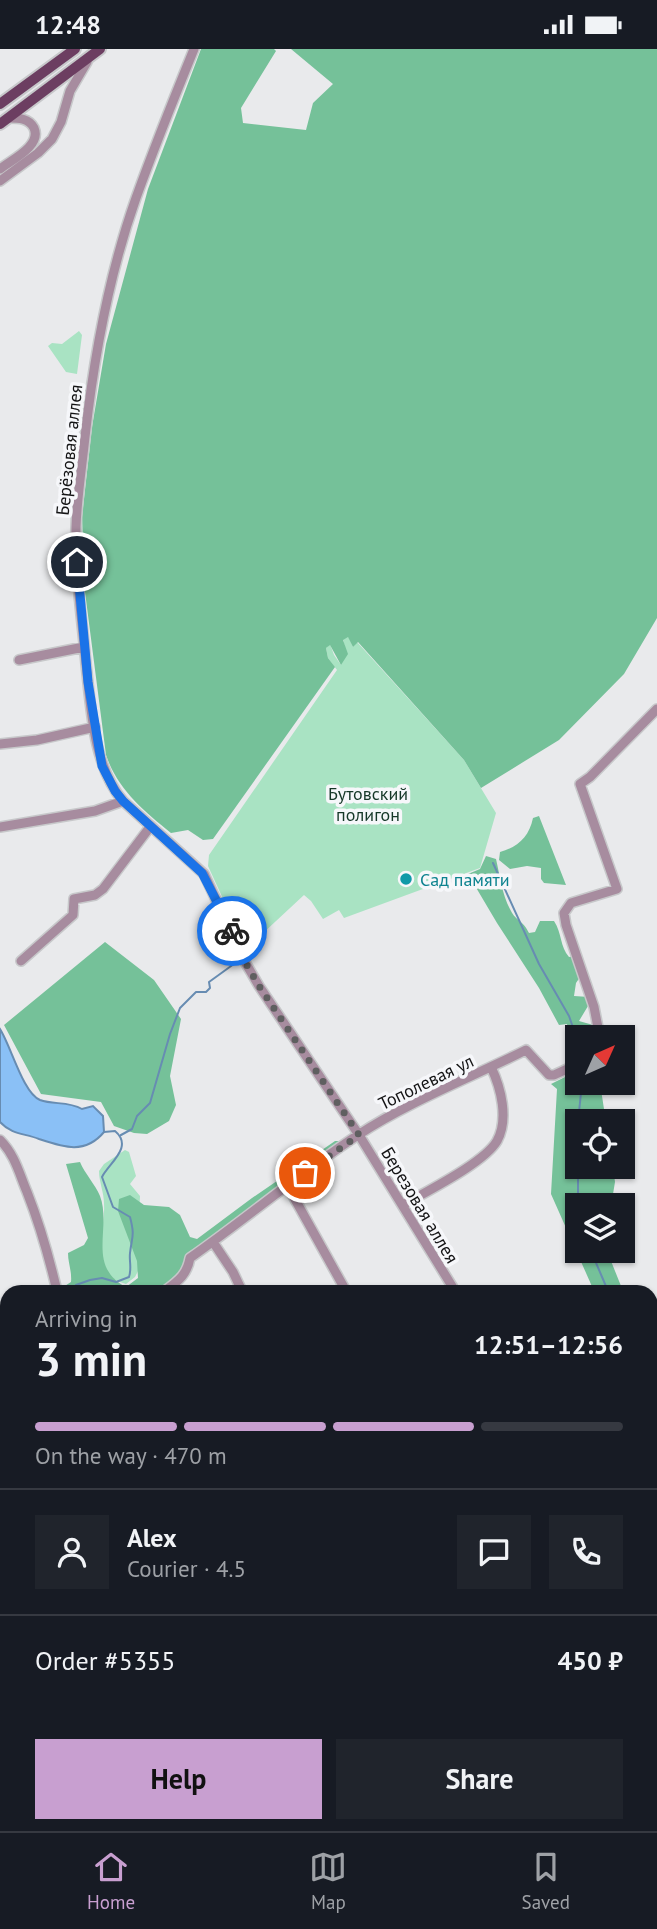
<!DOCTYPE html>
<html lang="en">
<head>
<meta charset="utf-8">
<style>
	:root { --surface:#171b24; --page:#20242c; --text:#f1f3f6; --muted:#9ea1a6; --line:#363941; --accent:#c89fd0 }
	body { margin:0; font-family:"PT Sans",sans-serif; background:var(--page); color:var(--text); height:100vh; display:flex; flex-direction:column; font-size:26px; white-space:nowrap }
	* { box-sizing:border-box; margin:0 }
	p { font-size:23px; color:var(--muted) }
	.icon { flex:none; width:38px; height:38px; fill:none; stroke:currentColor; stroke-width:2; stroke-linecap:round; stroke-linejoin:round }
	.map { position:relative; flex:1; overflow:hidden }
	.drawer { position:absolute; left:0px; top:1236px; width:658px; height:548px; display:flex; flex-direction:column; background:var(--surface); border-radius:21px 21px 0 0; box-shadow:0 2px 5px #0004 }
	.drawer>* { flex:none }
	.needle { width:46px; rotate:45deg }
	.tools { position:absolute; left:565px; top:976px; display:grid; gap:14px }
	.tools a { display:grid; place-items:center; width:70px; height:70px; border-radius:0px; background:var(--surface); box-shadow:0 2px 5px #0004; font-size:35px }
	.pin { position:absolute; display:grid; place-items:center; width:60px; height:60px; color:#fff; margin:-30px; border:4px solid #fff; border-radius:50%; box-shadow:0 2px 7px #0007 }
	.courier { position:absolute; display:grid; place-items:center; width:70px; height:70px; margin:-35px; border:5px solid #1a73e8; border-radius:50%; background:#fff; color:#222; box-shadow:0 2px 9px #0007 }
	.overview em { font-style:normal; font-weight:800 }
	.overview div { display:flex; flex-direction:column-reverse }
	.overview { display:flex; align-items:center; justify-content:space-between; height:119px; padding:0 35px }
	h1 { font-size:46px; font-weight:800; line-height:52px }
	.bar { display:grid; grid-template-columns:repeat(4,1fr); gap:10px 7px; align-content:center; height:84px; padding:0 35px }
	.bar i { height:9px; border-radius:5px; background:var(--line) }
	.bar .active { background:var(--accent) }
	.bar p { grid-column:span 4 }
	.line { display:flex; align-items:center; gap:18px; padding:0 35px; border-top:2px solid var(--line) }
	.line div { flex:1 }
	.round { display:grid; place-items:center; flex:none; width:74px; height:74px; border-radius:0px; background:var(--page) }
	.action { display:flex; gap:14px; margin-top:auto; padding:14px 35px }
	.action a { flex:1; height:80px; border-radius:0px; background:var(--accent); color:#111; font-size:28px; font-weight:800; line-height:80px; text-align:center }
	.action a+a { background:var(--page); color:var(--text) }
	.status { display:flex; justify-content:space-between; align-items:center; height:49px; padding:0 35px; background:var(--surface); direction:ltr }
	.status svg { height:19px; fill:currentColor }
	.dock { display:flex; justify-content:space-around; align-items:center; height:98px; border-top:2px solid var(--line); background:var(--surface); font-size:19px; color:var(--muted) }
	.dock a { display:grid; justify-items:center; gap:4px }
	.dock .active { color:var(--accent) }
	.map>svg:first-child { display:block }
	.built { fill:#dbdde7 }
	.green { fill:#a9e3c3 }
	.forest { fill:#75c199 }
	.water { fill:#8ac0f6; stroke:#678cb2; stroke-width:2 }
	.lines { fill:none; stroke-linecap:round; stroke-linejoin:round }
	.stream { stroke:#678cb2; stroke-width:2 }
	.minor-casing { stroke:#c7c8ca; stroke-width:12 }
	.major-casing { stroke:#c7c8ca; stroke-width:14 }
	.highway-casing { stroke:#c7c8ca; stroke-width:16 }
	.minor { stroke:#a78c9f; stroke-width:9 }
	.major { stroke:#6c3e61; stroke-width:10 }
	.highway { stroke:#56224b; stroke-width:12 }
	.done { stroke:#5f5f60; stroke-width:7; stroke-dasharray:0 12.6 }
	.route { stroke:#1a73e8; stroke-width:9 }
	.culture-dot { fill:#0f9aa8; stroke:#f6f7fa; stroke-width:2.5 }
	.labels { text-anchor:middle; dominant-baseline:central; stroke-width:7; stroke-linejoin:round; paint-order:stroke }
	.street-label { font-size:18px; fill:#141415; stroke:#f6f7fa }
	.park-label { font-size:18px; fill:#153727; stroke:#f6f7fa }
	.culture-label { font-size:18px; fill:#0d838f; stroke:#f6f7fa; text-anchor:start }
</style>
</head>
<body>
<div class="status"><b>12:48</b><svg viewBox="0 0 49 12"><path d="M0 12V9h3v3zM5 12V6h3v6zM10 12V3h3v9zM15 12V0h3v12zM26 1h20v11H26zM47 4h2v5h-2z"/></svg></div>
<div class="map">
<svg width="657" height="1782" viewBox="0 0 657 1782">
	<rect width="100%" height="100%" fill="#e9eaec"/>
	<path class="built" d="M 657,1387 L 657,1510 L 651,1507 L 651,1394 Z"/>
	<path class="green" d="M 79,282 L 82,286 L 77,325 L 66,323 L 48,297 L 52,294 L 62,295 Z
		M 348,587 L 353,598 L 357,593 L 464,711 L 496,764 L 480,819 L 344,869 L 339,861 L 323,870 L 311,852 L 304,846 L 246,900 L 208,817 L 209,806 L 337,621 L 328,609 L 326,599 L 330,595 L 334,606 L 341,616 L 345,599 L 343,590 Z
		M 125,1101 L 129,1103 L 136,1127 L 130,1135 L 140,1147 L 139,1169 L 142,1214 L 135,1228 L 126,1235 C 85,1224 106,1183 104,1155 C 104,1143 99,1133 99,1122 L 104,1115 Z"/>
	<path class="forest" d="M 201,0 L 274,0 L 276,2 L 241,59 L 243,74 L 306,81 L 313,54 L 333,35 L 291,0 L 657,0 L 657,569 L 624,625 L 559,691 L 481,739 L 464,711 L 358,593 L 353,598 L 348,588 L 343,591 L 348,605 L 341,616 L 330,596 L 326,599 L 328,609 L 335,618 L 213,790 L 203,791 L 188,781 L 171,784 C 143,761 118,741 106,706 L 85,543 L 82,468 L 92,378 L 106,295 L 148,140 Z
		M 539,767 L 566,836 L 544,834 L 541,830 L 541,819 L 527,817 L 510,820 L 499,811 L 500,803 C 518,798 529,788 533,769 Z
		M 486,807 L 496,810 C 500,827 502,846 511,862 C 516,872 523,871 529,884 L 535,883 L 540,872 L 554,872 C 562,884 560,898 569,908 L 577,907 L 582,925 L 576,934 L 574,947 L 589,948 L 591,952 L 579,972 L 593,976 L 597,989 L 578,989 L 577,1010 L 573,1012 L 567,975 L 559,976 L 539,939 L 497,874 L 468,825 L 480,820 Z
		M 105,893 L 154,931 L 181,970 L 170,1027 L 176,1056 L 169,1072 L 147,1085 L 134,1084 L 114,1077 L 101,1053 L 41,1045 L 4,976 Z
		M 577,1022 L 578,1034 L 600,1034 L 606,1073 L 578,1073 L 578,1118 L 613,1118 L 615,1133 L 611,1157 L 578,1157 L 578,1202 L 607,1202 L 623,1242 L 594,1242 L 551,1145 L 557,1040 L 551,1035 Z
		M 335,1092 L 342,1092 L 190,1209 L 188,1220 L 165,1242 L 61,1242 L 60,1240 L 71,1233 C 72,1222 68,1214 68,1204 L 84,1196 L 88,1189 L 66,1115 L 80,1113 C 85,1125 95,1135 100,1147 C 112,1179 86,1217 126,1238 L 138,1229 L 137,1212 L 118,1162 L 119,1150 L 130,1146 L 144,1156 L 169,1158 L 180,1166 L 190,1188 L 197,1190 L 252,1149 Z
		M 0,1545 L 7,1549 L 7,1776 L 45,1776 L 35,1777 L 32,1782 L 0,1782 Z"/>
	<path class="water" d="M 0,980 C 11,997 23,1044 40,1051 C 54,1056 68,1052 82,1060 L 93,1057 L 103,1067 L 104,1083 C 85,1106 63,1098 39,1090 C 24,1084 12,1086 0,1073 Z"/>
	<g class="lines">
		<path class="stream" d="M 493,814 L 539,915 L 569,967 L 578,993
			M 248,905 L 253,898 L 258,897
			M 578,1073 L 582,1034
			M 578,1080 L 578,1166
			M 121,1086 L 132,1080 L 137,1067 L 150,1054 L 170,985 L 180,959 L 196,943 L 206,943 L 210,939 L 209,933 L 238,912
			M 591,1202 L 608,1242
			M 71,1242 L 76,1236 L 90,1231 L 102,1229 L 116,1233 L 129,1228 C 132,1219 129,1212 130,1204 C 132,1187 135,1187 130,1168 L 113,1158 L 102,1128 C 109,1114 134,1098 115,1082 L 104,1083
			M 0,1560 L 7,1560
			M 15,1782 L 18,1776"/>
		<defs>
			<path id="minor" d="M 194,0 C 174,49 154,99 136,149 C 109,225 94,307 85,388 C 82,417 77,448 76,478 C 75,524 82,570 86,615 C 91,659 93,717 123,752 L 204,825 L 245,913 L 259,937 L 359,1086 L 455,1242
				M 0,120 C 11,111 42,97 34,79 C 29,69 18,69 9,69
				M 0,132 L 38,104 L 52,90 L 61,73 L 70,42 L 87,13
				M 19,611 L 84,598
				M 0,695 L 37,691 L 95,678
				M 0,778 L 95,762 L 123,752
				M 21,912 L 73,866 L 74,850 L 95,846 L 103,840 L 150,778
				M 600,989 L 594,958 L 566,876 L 564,864 L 571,854 L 617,840 L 580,735 L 590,728 L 657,660
				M 0,1091 C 15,1106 19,1124 27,1143 C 40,1176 49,1208 57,1242
				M 287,1136 L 346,1242
				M 403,1156 C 427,1142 484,1114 497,1092 C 509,1070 501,1039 491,1018
				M 213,1193 L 233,1223 L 242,1242
				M 165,1242 C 178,1232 187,1226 190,1209 C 247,1169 300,1124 358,1086 C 408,1053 472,1028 526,1001 L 549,1026 L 554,1026 L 578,1015
				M 0,1478 L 7,1489
				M 0,1512 L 7,1508
				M 651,1515 L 657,1519
				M 651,1593 L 657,1590
				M 651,1716 L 657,1712
				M 198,1776 L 206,1782
				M 218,1776 L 226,1782
				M 636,1776 L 639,1782"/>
			<path id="major" d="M 0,55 L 75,0
				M 0,75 L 100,0"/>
			<path id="highway" d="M 651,1644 L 657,1639
				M 651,1668 L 657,1663
				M 485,1782 L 492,1776
				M 515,1782 L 522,1776"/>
		</defs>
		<use href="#minor" class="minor-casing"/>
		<use href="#major" class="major-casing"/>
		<use href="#highway" class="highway-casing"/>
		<use href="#minor" class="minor"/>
		<use href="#major" class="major"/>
		<use href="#highway" class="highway"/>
	</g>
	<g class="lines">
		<path class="done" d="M 232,882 L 245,913 L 259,937 L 359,1086 L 305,1124"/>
		<path class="route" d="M 77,513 L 88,633 L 102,717 L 115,742 L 123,752 L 202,824 L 232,882"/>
	</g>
	<circle class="culture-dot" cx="406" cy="830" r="7"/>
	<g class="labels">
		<g class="street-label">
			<text transform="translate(69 401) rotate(-84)">Берёзовая аллея</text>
			<text transform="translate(426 1033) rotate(-26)">Тополевая ул</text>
			<text transform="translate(420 1156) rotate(59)">Березовая аллея</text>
		</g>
		<g class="park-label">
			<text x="368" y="744">Бутовский<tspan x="368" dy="21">полигон</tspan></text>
		</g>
		<g class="culture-label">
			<text x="420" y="830">Сад памяти</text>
		</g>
	</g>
</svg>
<div class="tools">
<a><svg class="needle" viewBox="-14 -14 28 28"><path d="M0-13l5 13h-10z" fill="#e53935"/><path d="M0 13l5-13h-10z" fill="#9ea1a6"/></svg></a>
<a><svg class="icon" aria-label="locate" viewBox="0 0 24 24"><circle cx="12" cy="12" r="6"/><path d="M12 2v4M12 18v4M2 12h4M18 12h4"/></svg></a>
<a><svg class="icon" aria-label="layers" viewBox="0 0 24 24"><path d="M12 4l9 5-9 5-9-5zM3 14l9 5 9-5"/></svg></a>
</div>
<div class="pin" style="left:305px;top:1124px;background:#ea580c"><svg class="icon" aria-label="bag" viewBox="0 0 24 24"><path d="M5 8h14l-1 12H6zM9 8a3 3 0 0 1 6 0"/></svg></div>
<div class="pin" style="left:77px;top:513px;background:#1f2937"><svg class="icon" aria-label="home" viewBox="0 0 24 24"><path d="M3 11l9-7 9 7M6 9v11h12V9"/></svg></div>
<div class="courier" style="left:232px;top:882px"><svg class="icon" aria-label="bike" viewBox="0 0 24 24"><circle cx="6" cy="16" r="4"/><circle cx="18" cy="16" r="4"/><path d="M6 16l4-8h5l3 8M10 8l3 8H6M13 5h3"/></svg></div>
<section class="drawer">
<div class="overview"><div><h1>3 min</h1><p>Arriving in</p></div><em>12:51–12:56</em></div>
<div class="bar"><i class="active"></i><i class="active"></i><i class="active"></i><i></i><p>On the way · 470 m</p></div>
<div class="line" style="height:126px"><a class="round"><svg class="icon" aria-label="person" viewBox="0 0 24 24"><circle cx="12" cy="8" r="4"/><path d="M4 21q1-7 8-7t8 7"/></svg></a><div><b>Alex</b><p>Courier · 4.5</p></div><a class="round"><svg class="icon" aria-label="chat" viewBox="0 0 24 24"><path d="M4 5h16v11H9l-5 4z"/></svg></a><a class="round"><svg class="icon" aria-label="phone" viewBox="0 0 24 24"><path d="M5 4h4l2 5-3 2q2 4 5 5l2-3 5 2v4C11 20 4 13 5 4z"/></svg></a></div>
<div class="line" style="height:91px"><div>Order #5355</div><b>450 ₽</b></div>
<div class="action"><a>Help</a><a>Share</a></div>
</section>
</div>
<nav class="dock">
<a class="active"><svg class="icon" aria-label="home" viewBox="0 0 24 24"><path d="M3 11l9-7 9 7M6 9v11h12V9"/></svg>Home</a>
<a><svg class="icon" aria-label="map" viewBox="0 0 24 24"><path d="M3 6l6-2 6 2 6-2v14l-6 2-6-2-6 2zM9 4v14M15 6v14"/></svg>Map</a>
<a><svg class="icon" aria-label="saved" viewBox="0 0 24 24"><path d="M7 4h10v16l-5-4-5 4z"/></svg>Saved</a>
</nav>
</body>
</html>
